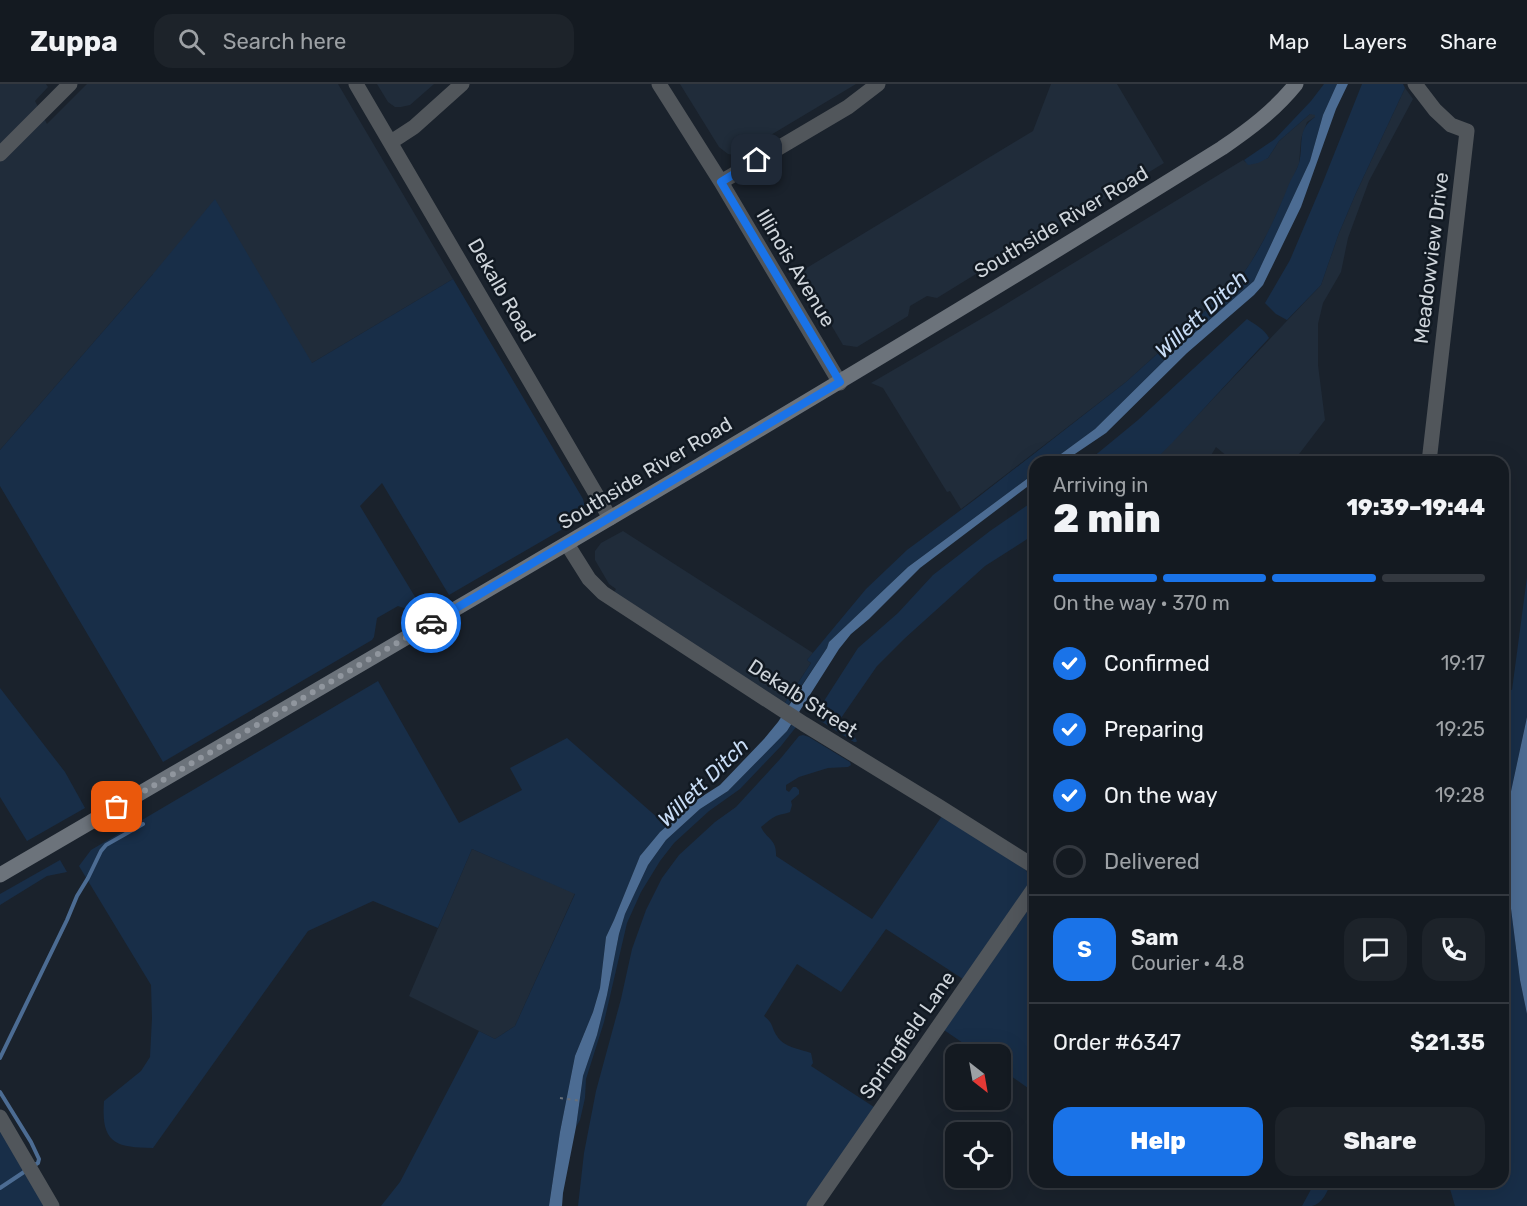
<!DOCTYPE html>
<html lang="en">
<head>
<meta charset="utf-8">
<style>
	:root { --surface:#141a21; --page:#1d232a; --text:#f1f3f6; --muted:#9da1a5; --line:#33383f; --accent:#1a73e8 }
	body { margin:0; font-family:Rubik,sans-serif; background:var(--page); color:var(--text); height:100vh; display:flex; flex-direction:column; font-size:22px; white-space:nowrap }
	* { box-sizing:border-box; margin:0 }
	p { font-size:20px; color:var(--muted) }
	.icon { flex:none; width:33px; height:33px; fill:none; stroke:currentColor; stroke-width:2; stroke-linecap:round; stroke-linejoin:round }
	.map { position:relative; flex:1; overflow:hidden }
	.panel { position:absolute; left:1029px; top:372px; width:480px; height:732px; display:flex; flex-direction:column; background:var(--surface); border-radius:18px; box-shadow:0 6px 24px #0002,0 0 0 2px var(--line) }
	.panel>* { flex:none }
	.needle { width:39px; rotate:149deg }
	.buttons { position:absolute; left:945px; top:960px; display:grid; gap:12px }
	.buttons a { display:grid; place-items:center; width:66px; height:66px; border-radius:12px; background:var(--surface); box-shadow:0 6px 24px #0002,0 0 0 2px var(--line); font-size:30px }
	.pin { position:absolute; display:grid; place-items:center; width:51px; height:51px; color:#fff; margin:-26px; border-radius:12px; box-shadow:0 3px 9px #0006 }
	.courier { position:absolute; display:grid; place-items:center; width:60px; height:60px; margin:-30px; border:4px solid #1a73e8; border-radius:50%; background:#fff; color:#222; box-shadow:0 2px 8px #0007 }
	.head em { font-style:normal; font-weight:800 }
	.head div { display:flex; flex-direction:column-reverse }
	.head { display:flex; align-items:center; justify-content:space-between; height:102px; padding:0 24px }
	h1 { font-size:39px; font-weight:800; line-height:45px }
	.bar { display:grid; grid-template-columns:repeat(4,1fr); gap:9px 6px; align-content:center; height:72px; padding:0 24px }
	.bar i { height:8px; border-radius:4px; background:var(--line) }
	.bar .current { background:var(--accent) }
	.bar p { grid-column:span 4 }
	.line { display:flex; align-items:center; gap:15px; padding:0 24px; border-top:2px solid var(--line) }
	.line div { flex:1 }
	.round { display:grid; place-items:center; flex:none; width:63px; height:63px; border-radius:18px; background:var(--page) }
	ol { padding:0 24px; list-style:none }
	li { display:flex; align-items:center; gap:18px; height:66px }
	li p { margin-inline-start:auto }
	li .icon { padding:6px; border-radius:50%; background:var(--accent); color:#fff; stroke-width:4 }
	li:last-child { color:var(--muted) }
	li i { width:33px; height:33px; border:3px solid var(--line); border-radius:50% }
	.action { display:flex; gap:12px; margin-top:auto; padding:12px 24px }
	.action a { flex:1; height:69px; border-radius:18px; background:var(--accent); color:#fff; font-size:24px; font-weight:800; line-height:69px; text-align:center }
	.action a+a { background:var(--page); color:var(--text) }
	header { display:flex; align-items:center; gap:36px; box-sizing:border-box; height:84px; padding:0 30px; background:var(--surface); border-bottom:2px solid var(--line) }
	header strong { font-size:28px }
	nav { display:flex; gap:33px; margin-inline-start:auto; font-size:21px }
	.search { width:420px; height:54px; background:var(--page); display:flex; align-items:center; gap:15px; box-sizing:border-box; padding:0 21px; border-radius:18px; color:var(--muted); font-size:22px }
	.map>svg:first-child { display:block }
	.built { fill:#202c3a }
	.green { fill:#182e48 }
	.water { fill:#4c6c93 }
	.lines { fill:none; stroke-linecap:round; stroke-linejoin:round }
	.stream { stroke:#4c6c93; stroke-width:4 }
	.path { stroke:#697079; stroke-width:2; stroke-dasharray:3 4.5; stroke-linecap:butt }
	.minor { stroke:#51565b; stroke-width:15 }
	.secondary { stroke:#6c737b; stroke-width:15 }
	.done { stroke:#90969e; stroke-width:6; stroke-dasharray:0 10.8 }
	.route { stroke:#1a73e8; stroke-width:8 }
	.labels { text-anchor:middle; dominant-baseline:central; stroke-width:5; stroke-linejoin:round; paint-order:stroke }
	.street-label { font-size:20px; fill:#cfd5db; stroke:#111922 }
	.water-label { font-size:21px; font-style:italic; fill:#c8dcf5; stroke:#111922 }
</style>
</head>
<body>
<header>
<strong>Zuppa</strong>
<div class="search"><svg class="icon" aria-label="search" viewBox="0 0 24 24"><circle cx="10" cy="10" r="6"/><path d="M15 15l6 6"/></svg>Search here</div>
<nav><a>Map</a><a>Layers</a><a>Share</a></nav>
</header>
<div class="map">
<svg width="1527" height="1122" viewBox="0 0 1527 1122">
	<rect width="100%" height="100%" fill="#1a222c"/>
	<path class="built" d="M 0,0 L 46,0 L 48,3 L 35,17 L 47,40 L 87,0 L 338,0 L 453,195 L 312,279 L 153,190 L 0,366 Z
		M 377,0 L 434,0 L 410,21 L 401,23 L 395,23 L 388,18 Z
		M 680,0 L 856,0 L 744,67 L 734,71 L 728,70 L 719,63 Z
		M 1051,0 L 1117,0 L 1164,79 L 999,179 L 997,177 L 937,214 L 927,212 L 910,222 L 908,232 L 857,263 L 843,261 L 800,188 L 1033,47 Z
		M 1405,4 L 1413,15 L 1369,97 L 1348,154 L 1341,188 L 1323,219 L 1318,240 L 1318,281 L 1325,336 L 1293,378 L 1234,378 L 1216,363 L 1207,378 L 1153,378 L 1321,201 L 1339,149 L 1356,109 Z
		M 1310,30 L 1316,30 L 1315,33 L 1307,38 L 1301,55 L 1299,80 L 1270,145 L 1250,180 L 1237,198 L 1126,298 L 961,425 L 950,407 L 947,408 L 883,304 L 871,299 L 998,225 L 1243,76 L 1248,80 L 1268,74 L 1279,57 Z
		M 623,447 L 813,569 L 807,576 L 811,579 L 784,620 L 614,508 L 616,505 L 609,500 L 595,476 L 595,467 L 601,459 Z
		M 472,765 L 575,809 L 515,942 L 495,955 L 409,912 Z"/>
	<path class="green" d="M 1324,0 L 1337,0 L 1323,31 L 1310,77 L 1254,197 L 1175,266 L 1095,345 L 1050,378 L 1035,378 L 1035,389 L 908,483 L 829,558 L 827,564 L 787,623 L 784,620 L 811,579 L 807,576 L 866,505 L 907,466 L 977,414 L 1126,298 L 1237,198 C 1260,168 1275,135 1289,100 C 1292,93 1297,86 1299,79 C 1304,61 1296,46 1315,33 L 1315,31 L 1310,30 L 1279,57 L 1268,74 L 1258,79 L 1248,81 L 1244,76 L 1275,55 L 1311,17 Z
		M 1362,0 L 1403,0 L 1405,4 L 1356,109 L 1339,149 L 1321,201 L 1287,236 L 1276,230 L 1265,219 L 1290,176 L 1323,98 Z
		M 215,115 L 312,279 L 453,195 L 583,415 L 585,424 L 580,435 L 449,511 L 382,399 L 360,422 L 423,526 L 418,529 L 398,522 L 377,534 L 374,553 L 372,556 L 163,678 L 0,402 L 0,366 L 153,190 Z
		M 1247,235 C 1256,241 1264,245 1269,254 L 1172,359 L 1153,378 L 1087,378 L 1138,336 Z
		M 1035,416 L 1035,450 L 985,482 L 904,555 L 877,582 L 841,634 C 844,644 853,648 857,657 L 856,658 L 854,658 L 819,636 L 819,626 L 824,617 L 858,564 L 898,529 L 933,491 L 990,447 Z
		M 1527,493 L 1527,633 L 1507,726 L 1505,777 L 1520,896 L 1527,930 L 1527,1122 L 1455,1122 L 1448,1098 L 1503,1098 L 1503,603 L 1512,606 Z
		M 378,597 L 459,739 L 522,706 L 510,684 L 567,654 L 667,742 L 660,748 L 640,772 L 614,836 L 606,853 L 600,904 L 593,928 L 575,972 L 560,1048 L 549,1122 L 381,1122 L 400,1098 L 479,947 L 495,955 L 515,942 L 575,810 L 472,765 L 438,844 L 373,817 L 308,847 L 153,1064 C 114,1064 101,1058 104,1017 L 141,987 L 150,973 L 152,934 L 151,901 L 79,782 L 91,766 Z
		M 0,604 L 65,688 L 85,724 L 27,757 L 0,713 Z
		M 793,639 L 796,643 L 781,662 L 740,705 L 709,727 L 674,759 L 660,777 L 641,808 L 627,839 L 604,938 L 586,995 L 585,1014 L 580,1036 L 576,1043 L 583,992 L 597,951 L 607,911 L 619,850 L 625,830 L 648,781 L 666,756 L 700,725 L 728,707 L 787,647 Z
		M 803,651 L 809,653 L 850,678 L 851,681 L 848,683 L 828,684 L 815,688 L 799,693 L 786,701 L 786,706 L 789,708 L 793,703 L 796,703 L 799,706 L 799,710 L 791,717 L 792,721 L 790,728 C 785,730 781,730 776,732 C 770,735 766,739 761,743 C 766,755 777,755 776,772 L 872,835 L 942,732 L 1026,786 L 1030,795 L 1029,800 L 963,895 L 886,845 L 841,908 L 797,880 L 764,932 C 774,940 771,943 777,952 C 783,963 800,965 811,969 L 813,979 L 811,982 L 874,1023 L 808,1122 L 578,1122 L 584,1069 L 596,1007 L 621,915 L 632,865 L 646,826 L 662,794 L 679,771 L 715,738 L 736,723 L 781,674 L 799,652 Z
		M 60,776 L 67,788 L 47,792 L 0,821 L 0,810 Z
		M 1035,816 L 1035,1009 L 1001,985 L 1000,970 L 979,970 L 944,946 Z
		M 0,1046 L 44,1122 L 0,1122 Z
		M 1315,1098 L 1331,1098 C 1328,1107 1322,1120 1312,1122 C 1309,1122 1305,1122 1302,1122 Z"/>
	<path class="water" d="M 1337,0 L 1348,0 L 1336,25 L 1301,123 L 1263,201 L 1254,211 L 1187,269 L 1106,349 L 1063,378 L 1050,378 L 1095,345 L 1175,266 L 1254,197 L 1310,77 L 1323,31 Z
		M 1035,389 L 1035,397 L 920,484 L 869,535 L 851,550 L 839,565 L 787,647 L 728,707 L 700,725 L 666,756 L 648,781 L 625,830 L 619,850 L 607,911 L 597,951 L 583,992 L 576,1043 L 563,1109 L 562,1122 L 549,1122 L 560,1048 L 575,972 L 593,928 L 600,904 L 606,853 L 614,836 L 640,772 L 660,748 L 695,717 L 720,701 L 764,655 L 778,638 L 827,564 L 829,558 L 908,483 Z
		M 1527,633 L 1527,930 L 1520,896 L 1505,777 L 1507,726 Z"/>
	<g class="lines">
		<path class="stream" d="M 0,974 L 67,836 L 77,812 L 88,794 L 101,767 L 106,761 L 143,740
			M 0,1008 L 31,1058 L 39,1075 L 38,1079 L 33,1082
			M 0,1104 L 27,1086"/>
		<path class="path" d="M 560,1014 L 582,1017"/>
		<path class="minor" d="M 356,0 L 610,434
			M 659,0 L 721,98 L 840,299
			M 1415,0 L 1435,26 L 1451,41 L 1467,47 L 1429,378
			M 391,58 L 414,43 L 462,0
			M 0,70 L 70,0
			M 721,98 L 848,23 L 878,0
			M 567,460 L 589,495 L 603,509 L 804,640 L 938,722 L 1035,783
			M 0,1033 L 52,1122
			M 814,1122 L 1035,803"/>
		<path class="secondary" d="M 0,791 C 409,552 820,315 1222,64 C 1250,45 1275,26 1296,0"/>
	</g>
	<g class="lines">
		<path class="done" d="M 117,723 L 431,539"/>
		<path class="route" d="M 431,539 L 840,298 L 721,98 L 757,76"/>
	</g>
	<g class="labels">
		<g class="street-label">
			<text transform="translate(1061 138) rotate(-31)">Southside River Road</text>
			<text transform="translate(1431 174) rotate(-83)">Meadowview Drive</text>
			<text transform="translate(796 184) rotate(59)">Illinois Avenue</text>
			<text transform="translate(502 206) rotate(60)">Dekalb Road</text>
			<text transform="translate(645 389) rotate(-31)">Southside River Road</text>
			<text transform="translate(803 614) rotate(33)">Dekalb Street</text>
			<text transform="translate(907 951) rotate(-55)">Springfield Lane</text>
		</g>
		<g class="water-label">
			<text transform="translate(1201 230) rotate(-43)">Willett Ditch</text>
			<text transform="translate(703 698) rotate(-44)">Willett Ditch</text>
		</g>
	</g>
</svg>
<div class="buttons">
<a><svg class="needle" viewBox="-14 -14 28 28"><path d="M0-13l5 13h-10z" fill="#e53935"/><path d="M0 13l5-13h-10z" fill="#9da1a5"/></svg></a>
<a><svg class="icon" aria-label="locate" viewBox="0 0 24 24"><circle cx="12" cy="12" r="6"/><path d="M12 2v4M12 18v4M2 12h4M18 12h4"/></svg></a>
</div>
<div class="pin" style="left:117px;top:723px;background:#ea580c"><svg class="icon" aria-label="bag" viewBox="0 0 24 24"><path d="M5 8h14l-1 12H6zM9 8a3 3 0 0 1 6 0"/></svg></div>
<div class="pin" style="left:757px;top:76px;background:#1f2937"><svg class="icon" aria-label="home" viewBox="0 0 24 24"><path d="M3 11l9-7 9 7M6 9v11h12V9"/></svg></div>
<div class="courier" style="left:431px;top:539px"><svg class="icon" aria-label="car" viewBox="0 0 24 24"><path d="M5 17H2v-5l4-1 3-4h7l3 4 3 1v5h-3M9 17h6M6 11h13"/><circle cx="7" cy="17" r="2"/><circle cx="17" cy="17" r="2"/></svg></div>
<section class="panel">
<div class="head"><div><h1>2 min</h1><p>Arriving in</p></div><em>19:39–19:44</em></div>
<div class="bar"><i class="current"></i><i class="current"></i><i class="current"></i><i></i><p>On the way · 370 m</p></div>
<ol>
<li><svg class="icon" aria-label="check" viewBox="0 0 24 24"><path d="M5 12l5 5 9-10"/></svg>Confirmed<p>19:17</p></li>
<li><svg class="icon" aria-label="check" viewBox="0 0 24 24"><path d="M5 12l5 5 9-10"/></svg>Preparing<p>19:25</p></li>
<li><svg class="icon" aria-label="check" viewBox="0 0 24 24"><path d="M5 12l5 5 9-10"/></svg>On the way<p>19:28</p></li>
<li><i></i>Delivered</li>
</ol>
<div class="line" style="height:108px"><b class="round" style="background:var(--accent);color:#fff">S</b><div><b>Sam</b><p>Courier · 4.8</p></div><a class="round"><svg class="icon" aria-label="chat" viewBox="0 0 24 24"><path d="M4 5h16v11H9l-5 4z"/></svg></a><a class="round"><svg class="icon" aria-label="phone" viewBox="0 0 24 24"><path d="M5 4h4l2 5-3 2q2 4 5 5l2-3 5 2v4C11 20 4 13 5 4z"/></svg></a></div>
<div class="line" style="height:78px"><div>Order #6347</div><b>$21.35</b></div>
<div class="action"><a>Help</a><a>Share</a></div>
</section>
</div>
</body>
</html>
